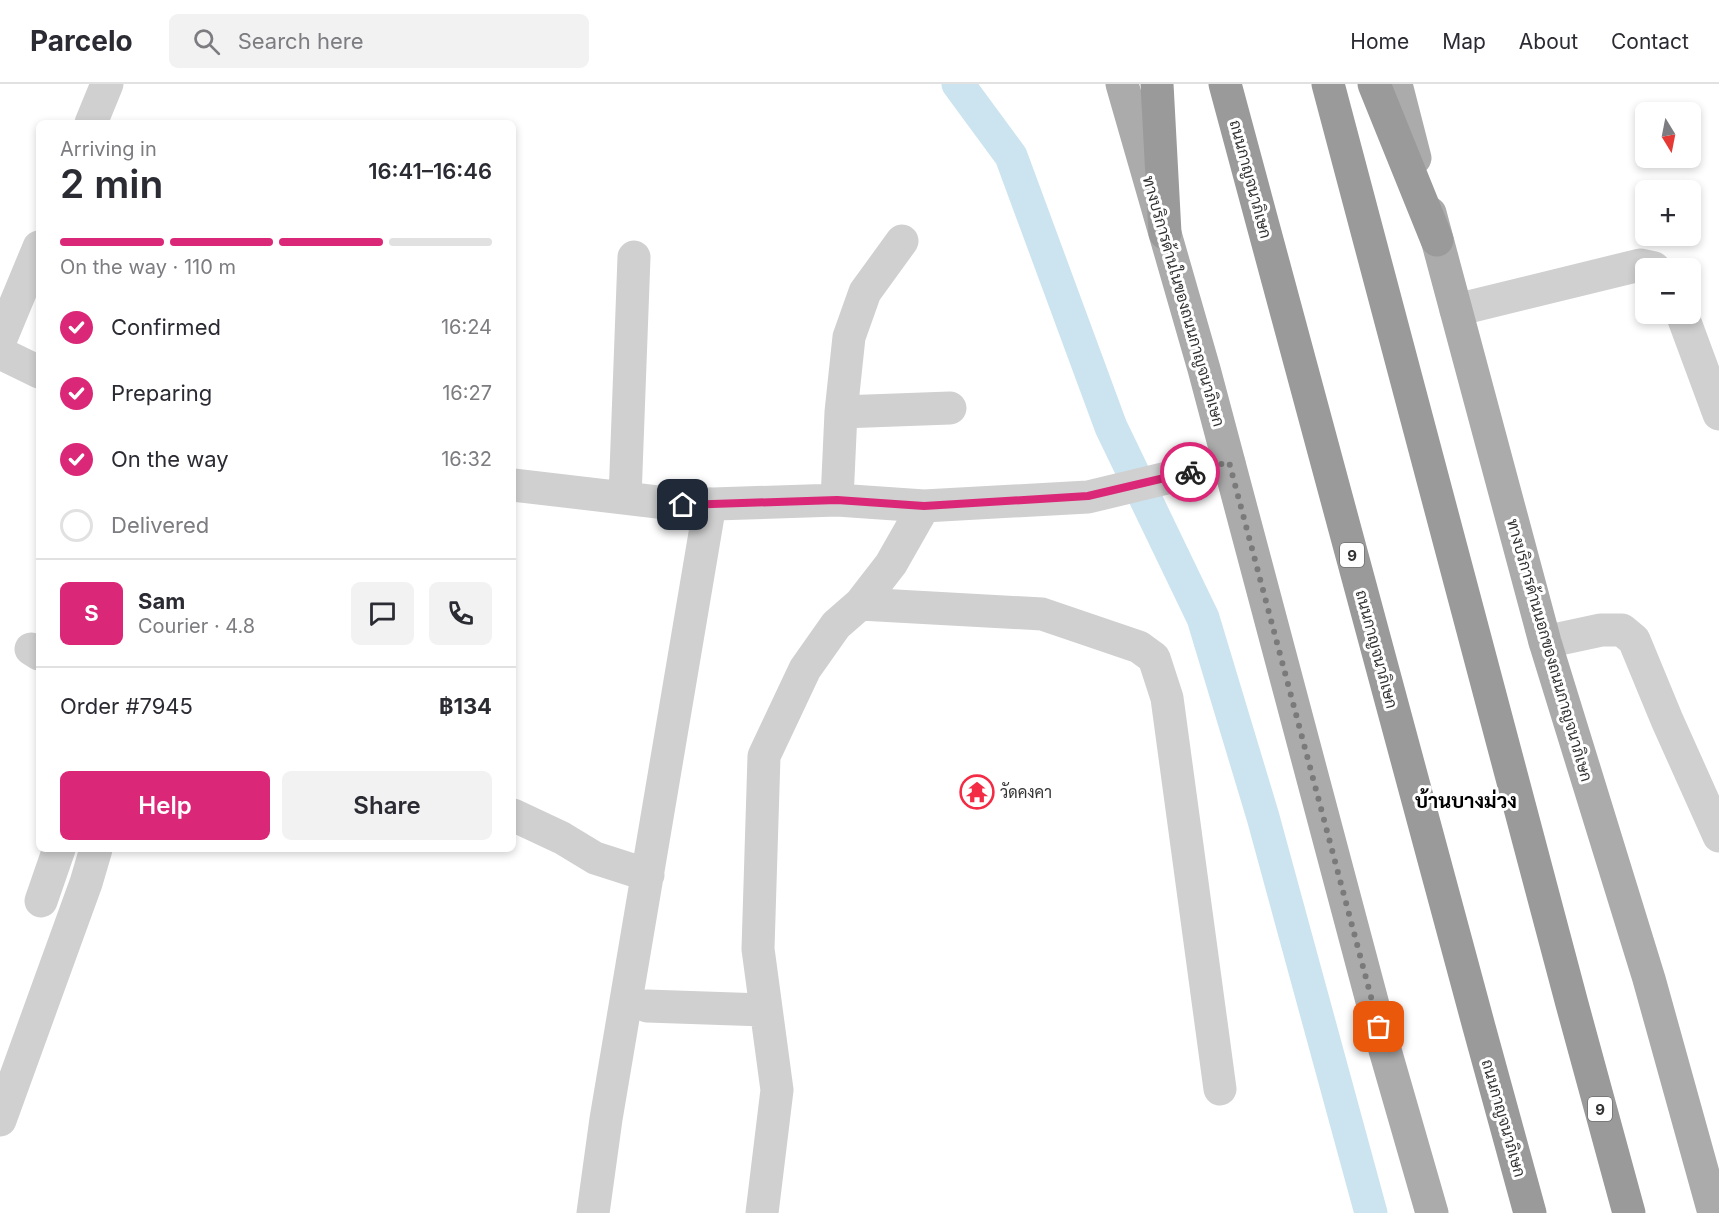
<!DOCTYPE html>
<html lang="en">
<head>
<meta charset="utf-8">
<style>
	:root { --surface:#fff; --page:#f2f2f3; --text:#2b2b33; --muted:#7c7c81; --line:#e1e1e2; --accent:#db2777 }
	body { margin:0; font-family:Inter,Sarabun,sans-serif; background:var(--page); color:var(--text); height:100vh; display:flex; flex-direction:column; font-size:22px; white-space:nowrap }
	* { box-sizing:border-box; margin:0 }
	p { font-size:20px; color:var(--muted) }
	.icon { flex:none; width:33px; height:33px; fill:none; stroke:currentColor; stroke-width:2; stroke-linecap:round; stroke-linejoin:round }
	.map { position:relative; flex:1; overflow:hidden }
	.details { position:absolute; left:36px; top:36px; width:480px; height:732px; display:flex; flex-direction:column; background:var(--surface); border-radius:9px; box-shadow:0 3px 9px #0003 }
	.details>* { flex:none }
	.needle { width:39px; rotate:170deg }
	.fabs { position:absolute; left:1635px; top:18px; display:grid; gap:12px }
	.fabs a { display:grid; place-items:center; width:66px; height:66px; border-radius:9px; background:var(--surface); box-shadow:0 3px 9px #0003; font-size:30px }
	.pin { position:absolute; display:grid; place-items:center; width:51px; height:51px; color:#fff; margin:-26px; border-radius:12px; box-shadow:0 3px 9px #0006 }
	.courier { position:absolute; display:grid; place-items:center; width:60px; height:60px; margin:-30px; border:4px solid #db2777; border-radius:50%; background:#fff; color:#222; box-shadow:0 2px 8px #0007 }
	.head em { font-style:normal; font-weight:600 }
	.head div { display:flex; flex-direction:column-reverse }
	.head { display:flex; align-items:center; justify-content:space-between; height:102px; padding:0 24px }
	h1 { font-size:39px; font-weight:600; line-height:45px }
	.bar { display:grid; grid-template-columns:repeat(4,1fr); gap:9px 6px; align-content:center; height:72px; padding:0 24px }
	.bar i { height:8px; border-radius:4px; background:var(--line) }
	.bar .on { background:var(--accent) }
	.bar p { grid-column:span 4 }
	.line { display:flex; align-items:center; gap:15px; padding:0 24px; border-top:2px solid var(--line) }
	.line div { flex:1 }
	.round { display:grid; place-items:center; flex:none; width:63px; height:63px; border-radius:9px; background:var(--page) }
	ol { padding:0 24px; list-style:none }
	li { display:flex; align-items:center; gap:18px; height:66px }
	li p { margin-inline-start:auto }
	li .icon { padding:6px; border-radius:50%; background:var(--accent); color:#fff; stroke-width:4 }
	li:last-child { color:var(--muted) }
	li i { width:33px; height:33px; border:3px solid var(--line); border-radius:50% }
	.button { display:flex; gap:12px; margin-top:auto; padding:12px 24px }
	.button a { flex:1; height:69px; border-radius:9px; background:var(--accent); color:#fff; font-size:24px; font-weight:600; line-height:69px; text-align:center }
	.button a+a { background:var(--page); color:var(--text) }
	header { display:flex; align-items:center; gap:36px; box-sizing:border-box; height:84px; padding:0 30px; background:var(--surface); border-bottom:2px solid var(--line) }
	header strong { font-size:28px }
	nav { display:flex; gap:33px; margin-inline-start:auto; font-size:21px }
	.search { width:420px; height:54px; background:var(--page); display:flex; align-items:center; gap:15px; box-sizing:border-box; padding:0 21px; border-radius:9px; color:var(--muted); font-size:22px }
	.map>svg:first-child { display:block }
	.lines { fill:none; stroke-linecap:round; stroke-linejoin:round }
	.canal { stroke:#cce4f0; stroke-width:33 }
	.minor { stroke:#d0d0d0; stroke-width:33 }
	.major { stroke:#ababab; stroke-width:33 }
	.highway { stroke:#9a9a9a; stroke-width:33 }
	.done { stroke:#7a7a7a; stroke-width:6; stroke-dasharray:0 10.8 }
	.route { stroke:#db2777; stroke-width:8 }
	.labels { text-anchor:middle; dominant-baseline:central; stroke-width:6; stroke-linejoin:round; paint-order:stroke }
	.shield { fill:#fff; stroke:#707070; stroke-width:1.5 }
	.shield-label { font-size:15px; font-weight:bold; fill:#333 }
	.street-label { font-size:16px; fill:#333; stroke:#fff }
	.poi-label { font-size:16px; fill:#333; stroke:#fff; text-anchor:start }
	.quarter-label { font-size:20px; font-weight:bold; fill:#000; stroke:#fff }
</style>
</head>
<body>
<header>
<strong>Parcelo</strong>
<div class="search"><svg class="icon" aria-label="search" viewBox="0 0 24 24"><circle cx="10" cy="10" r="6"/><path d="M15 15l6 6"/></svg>Search here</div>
<nav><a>Home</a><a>Map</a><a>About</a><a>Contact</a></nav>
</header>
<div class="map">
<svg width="1719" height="1129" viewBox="0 0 1719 1129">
	<rect width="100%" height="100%" fill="#fff"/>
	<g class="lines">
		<path class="canal" d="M 958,0 L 1011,72 L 1111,343 L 1203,534 L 1263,733 L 1371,1129"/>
		<path class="minor" d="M 91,39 L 107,0
			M 1456,226 L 1640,181 L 1654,184
			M 1682,230 L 1719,330
			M 0,257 L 39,163
			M 0,269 L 39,288
			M 841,328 L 950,324
			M 513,401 L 683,421 L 837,416 L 924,422 L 1088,413 L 1229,379
			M 625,414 L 634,173
			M 837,416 L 841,328 L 849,253 L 865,208 L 902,157
			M 860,520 L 1042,530 L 1139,563 L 1154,574 L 1167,614 L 1220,1005
			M 1545,558 L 1601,546 L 1622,546 L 1634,556 L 1667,636 L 1719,752
			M 31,565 L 39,570
			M 513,731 L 562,754 L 595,774 L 648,791
			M 41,817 L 59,765
			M 647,922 L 766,926
			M 0,1036 L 86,799 L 96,765
			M 593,1129 L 606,1035 L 710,420
			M 762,1129 L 777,1006 L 758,865 L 764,672 L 805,585 L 836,541 L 860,520 L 891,480 L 924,422"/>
		<path class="major" d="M 1122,0 L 1204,285 L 1385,966 L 1432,1129
			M 1396,0 L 1415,74
			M 1430,129 L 1545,558 L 1649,895 L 1714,1129"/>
		<path class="highway" d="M 1157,0 L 1165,149
			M 1225,0 L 1479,943 L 1530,1129
			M 1328,0 L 1572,920 L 1629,1129
			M 1374,0 L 1437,156"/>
	</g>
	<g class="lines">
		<path class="done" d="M 1190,388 L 1229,378 L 1379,943"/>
		<path class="route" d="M 683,421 L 837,416 L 924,422 L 1088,412 L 1190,388"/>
	</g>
	<defs>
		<symbol id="temple-ring" viewBox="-11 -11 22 22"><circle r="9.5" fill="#fff" stroke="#f42b45" stroke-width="1.5"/><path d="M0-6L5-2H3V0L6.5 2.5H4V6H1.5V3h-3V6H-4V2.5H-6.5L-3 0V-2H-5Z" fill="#f42b45"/></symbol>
	</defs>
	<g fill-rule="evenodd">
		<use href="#temple-ring" x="958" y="689" width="38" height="38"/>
	</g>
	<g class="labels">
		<g class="shield">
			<rect x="1340" y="459" width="24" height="24" rx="4.5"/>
			<rect x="1588" y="1013" width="24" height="24" rx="4.5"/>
		</g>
		<g class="shield-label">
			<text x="1352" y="471">9</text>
			<text x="1600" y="1025">9</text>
		</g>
		<g class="street-label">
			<text transform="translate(1251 95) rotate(75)">ถนนกาญจนาภิเษก</text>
			<text transform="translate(1184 217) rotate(74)">ทางบริการด้านในของถนนกาญจนาภิเษก</text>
			<text transform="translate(1377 565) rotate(75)">ถนนกาญจนาภิเษก</text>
			<text transform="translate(1550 566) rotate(74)">ทางบริการด้านนอกของถนนกาญจนาภิเษก</text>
			<text transform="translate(1504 1034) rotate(74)">ถนนกาญจนาภิเษก</text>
		</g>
		<g class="poi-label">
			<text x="1000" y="708">วัดคงคา</text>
		</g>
		<g class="quarter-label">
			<text x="1466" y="717">บ้านบางม่วง</text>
		</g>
	</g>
</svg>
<div class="fabs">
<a><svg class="needle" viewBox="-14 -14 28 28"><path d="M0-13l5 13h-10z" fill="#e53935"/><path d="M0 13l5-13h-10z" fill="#7c7c81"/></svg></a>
<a>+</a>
<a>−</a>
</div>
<div class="pin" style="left:1379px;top:943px;background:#ea580c"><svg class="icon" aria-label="bag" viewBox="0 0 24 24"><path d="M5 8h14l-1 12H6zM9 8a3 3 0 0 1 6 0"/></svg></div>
<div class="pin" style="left:683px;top:421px;background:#1f2937"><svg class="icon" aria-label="home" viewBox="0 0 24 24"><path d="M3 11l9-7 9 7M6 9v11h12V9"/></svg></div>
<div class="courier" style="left:1190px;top:388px"><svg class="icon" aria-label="bike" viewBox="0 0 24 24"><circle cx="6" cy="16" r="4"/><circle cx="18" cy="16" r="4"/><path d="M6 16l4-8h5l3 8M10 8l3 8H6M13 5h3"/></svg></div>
<section class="details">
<div class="head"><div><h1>2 min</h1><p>Arriving in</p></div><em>16:41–16:46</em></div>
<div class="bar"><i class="on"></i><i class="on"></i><i class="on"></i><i></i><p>On the way · 110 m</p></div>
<ol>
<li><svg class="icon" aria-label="check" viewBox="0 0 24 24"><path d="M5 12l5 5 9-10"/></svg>Confirmed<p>16:24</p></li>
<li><svg class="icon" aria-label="check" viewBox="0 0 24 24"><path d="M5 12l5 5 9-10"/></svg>Preparing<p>16:27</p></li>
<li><svg class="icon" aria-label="check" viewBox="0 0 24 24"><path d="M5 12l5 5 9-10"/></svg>On the way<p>16:32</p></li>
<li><i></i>Delivered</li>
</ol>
<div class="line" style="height:108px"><b class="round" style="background:var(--accent);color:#fff">S</b><div><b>Sam</b><p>Courier · 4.8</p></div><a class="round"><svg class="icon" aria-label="chat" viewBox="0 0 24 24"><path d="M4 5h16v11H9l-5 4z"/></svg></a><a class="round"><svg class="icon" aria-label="phone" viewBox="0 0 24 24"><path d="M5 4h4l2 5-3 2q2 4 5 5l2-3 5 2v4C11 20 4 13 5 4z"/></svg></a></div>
<div class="line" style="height:78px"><div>Order #7945</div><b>฿134</b></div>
<div class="button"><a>Help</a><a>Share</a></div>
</section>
</div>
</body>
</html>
